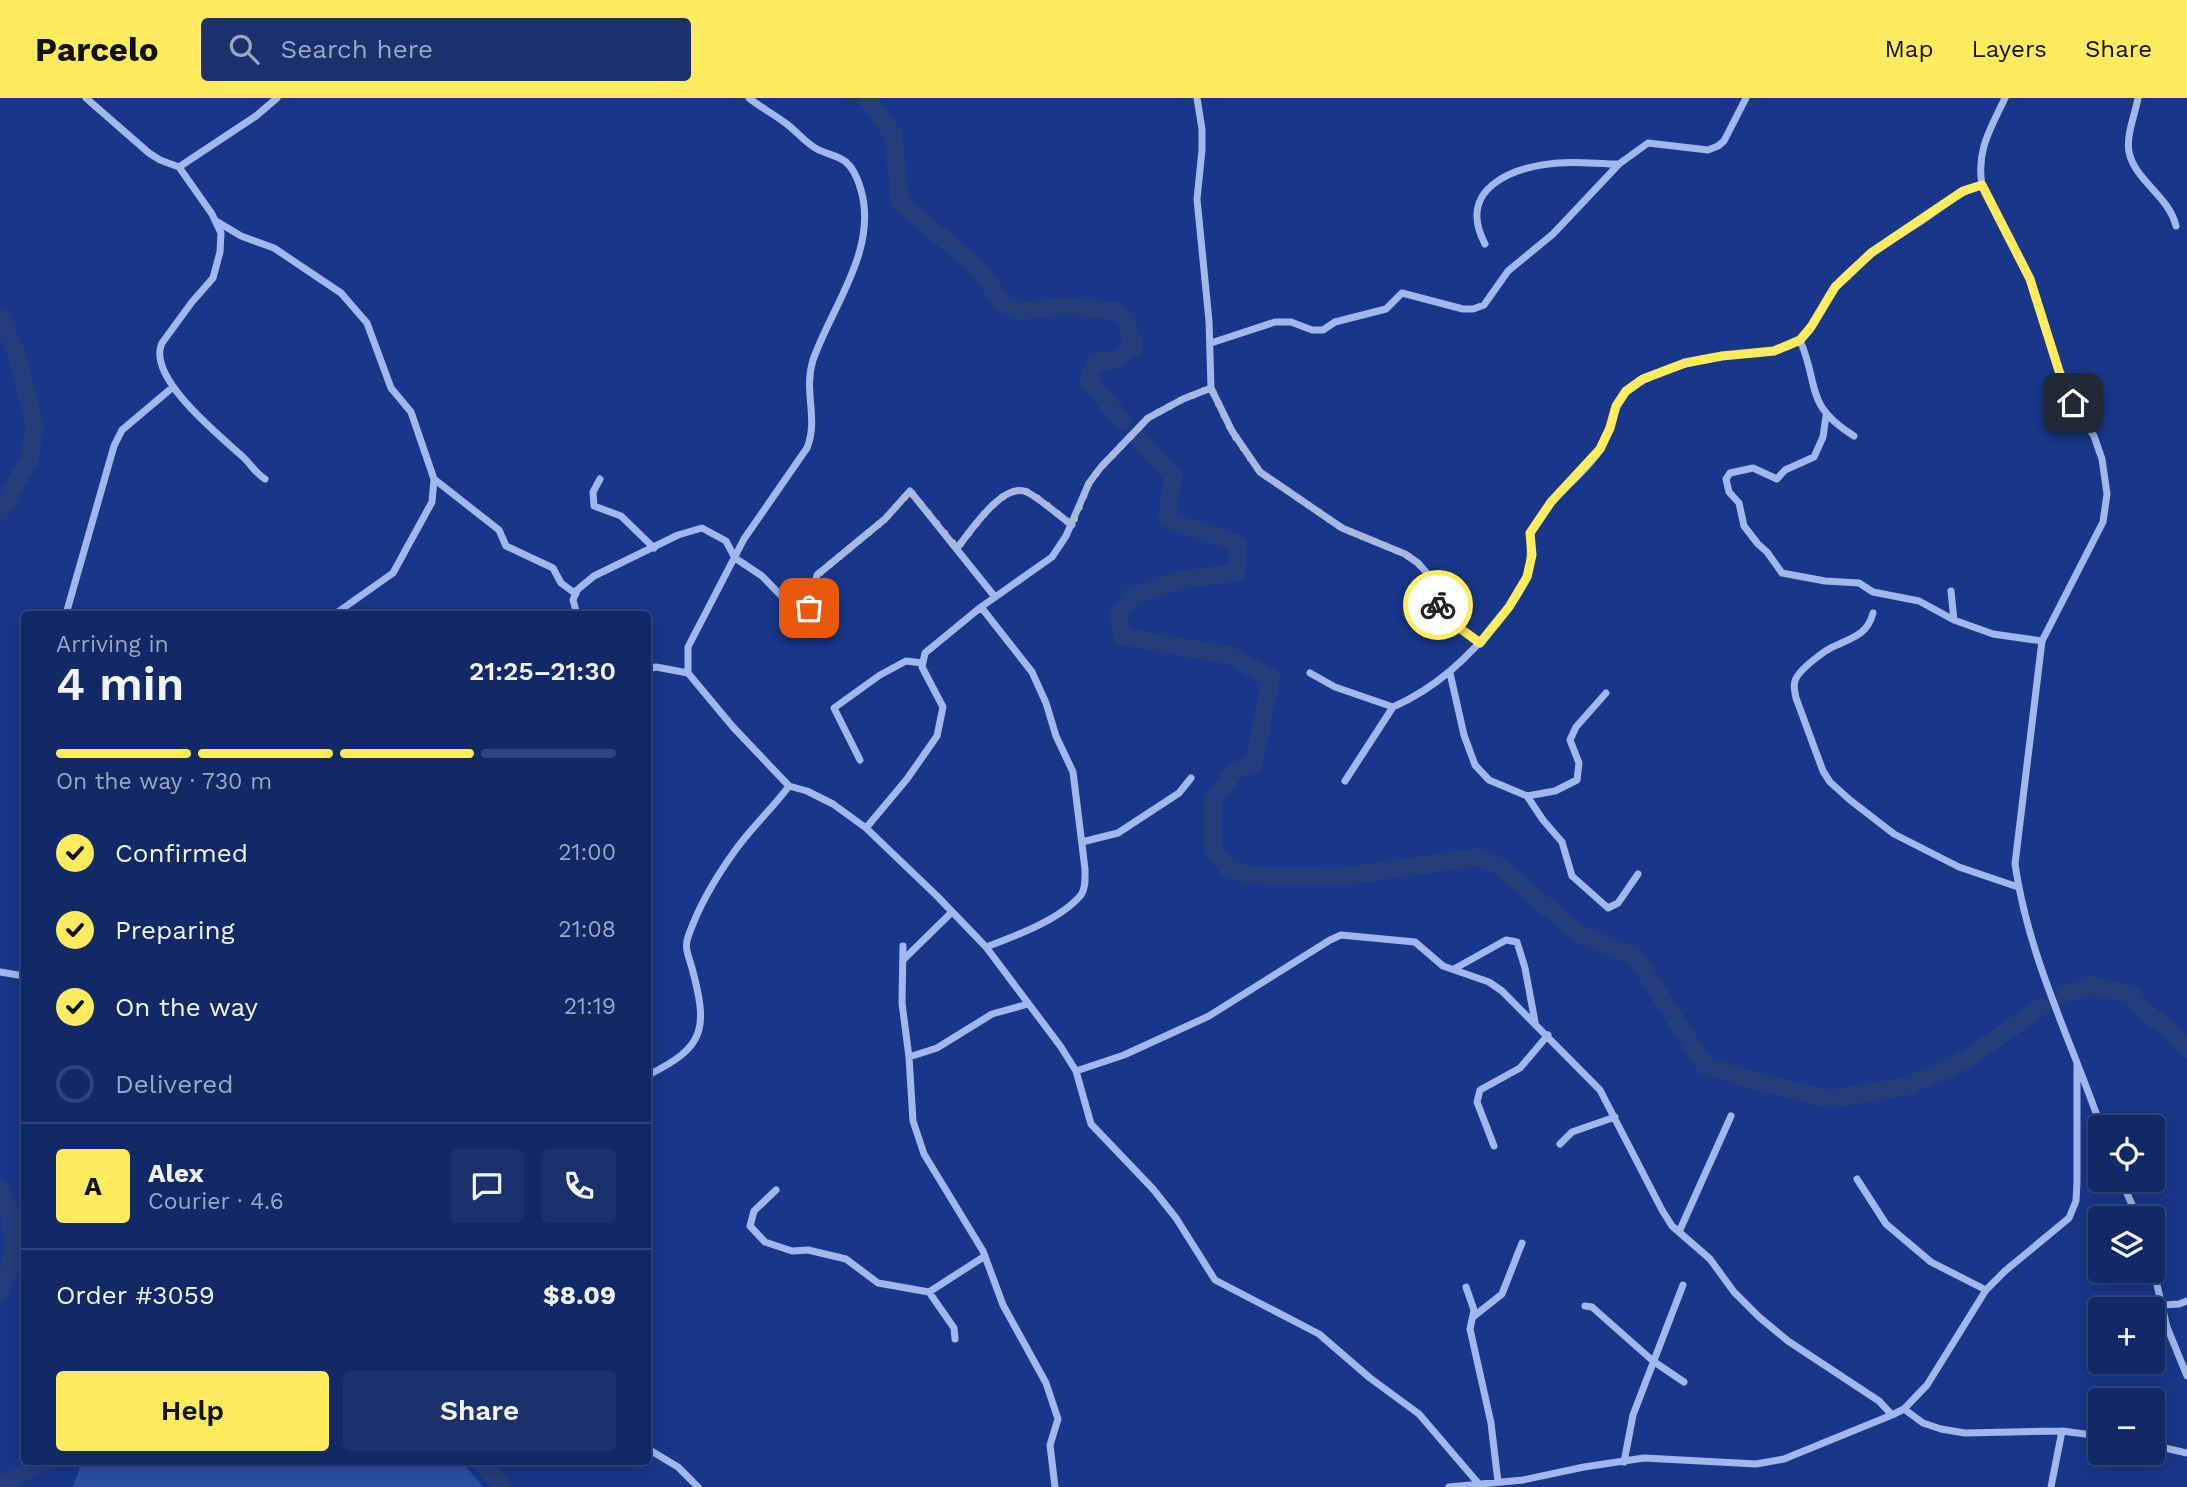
<!DOCTYPE html>
<html lang="en">
<head>
<meta charset="utf-8">
<style>
	:root { --surface:#122968; --page:#1b316e; --text:#f1f3f6; --muted:#9ca6c0; --line:#31457c; --accent:#ffec5e }
	body { margin:0; font-family:"Work Sans",sans-serif; background:var(--page); color:var(--text); height:100vh; display:flex; flex-direction:column; font-size:26px; white-space:nowrap }
	* { box-sizing:border-box; margin:0 }
	p { font-size:23px; color:var(--muted) }
	.icon { flex:none; width:38px; height:38px; fill:none; stroke:currentColor; stroke-width:2; stroke-linecap:round; stroke-linejoin:round }
	.map { position:relative; flex:1; overflow:hidden }
	.sheet { position:absolute; left:21px; top:513px; width:630px; height:854px; display:flex; flex-direction:column; background:var(--surface); border-radius:7px; box-shadow:0 4px 18px #0003,0 0 0 2px var(--line) }
	.sheet>* { flex:none }
	.buttons { position:absolute; left:2088px; top:1017px; display:grid; gap:14px }
	.buttons a { display:grid; place-items:center; width:77px; height:77px; border-radius:7px; background:var(--surface); box-shadow:0 4px 18px #0003,0 0 0 2px var(--line); font-size:35px }
	.pin { position:absolute; display:grid; place-items:center; width:60px; height:60px; color:#fff; margin:-30px; border-radius:14px; box-shadow:0 4px 10px #0006 }
	.courier { position:absolute; display:grid; place-items:center; width:70px; height:70px; margin:-35px; border:5px solid #ffec5e; border-radius:50%; background:#fff; color:#222; box-shadow:0 2px 9px #0007 }
	.headline em { font-style:normal; font-weight:600 }
	.headline div { display:flex; flex-direction:column-reverse }
	.headline { display:flex; align-items:center; justify-content:space-between; height:119px; padding:0 35px }
	h1 { font-size:46px; font-weight:600; line-height:52px }
	.bar { display:grid; grid-template-columns:repeat(4,1fr); gap:10px 7px; align-content:center; height:84px; padding:0 35px }
	.bar i { height:9px; border-radius:5px; background:var(--line) }
	.bar .active { background:var(--accent) }
	.bar p { grid-column:span 4 }
	.line { display:flex; align-items:center; gap:18px; padding:0 35px; border-top:2px solid var(--line) }
	.line div { flex:1 }
	.round { display:grid; place-items:center; flex:none; width:74px; height:74px; border-radius:7px; background:var(--page) }
	ol { padding:0 35px; list-style:none }
	li { display:flex; align-items:center; gap:21px; height:77px }
	li p { margin-inline-start:auto }
	li .icon { padding:7px; border-radius:50%; background:var(--accent); color:#111; stroke-width:4 }
	li:last-child { color:var(--muted) }
	li i { width:38px; height:38px; border:4px solid var(--line); border-radius:50% }
	.primary-button { display:flex; gap:14px; margin-top:auto; padding:14px 35px }
	.primary-button a { flex:1; height:80px; border-radius:7px; background:var(--accent); color:#111; font-size:28px; font-weight:600; line-height:80px; text-align:center }
	.primary-button a+a { background:var(--page); color:var(--text) }
	header { display:flex; align-items:center; gap:42px; box-sizing:border-box; height:98px; padding:0 35px; background:var(--accent); color:#111 }
	header strong { font-size:33px }
	nav { display:flex; gap:38px; margin-inline-start:auto; font-size:24px }
	.search { width:490px; height:63px; background:var(--page); display:flex; align-items:center; gap:18px; box-sizing:border-box; padding:0 24px; border-radius:7px; color:var(--muted); font-size:26px }
	.map>svg:first-child { display:block }
	.green { fill:#2b4fa8 }
	.lines { fill:none; stroke-linecap:round; stroke-linejoin:round }
	.river { stroke:#263d7b; stroke-width:18 }
	.minor { stroke:#a2b7ee; stroke-width:7 }
	.done { stroke:#aeb9d6; stroke-width:7; stroke-dasharray:0 12.6 }
	.route { stroke:#ffec5e; stroke-width:9 }
</style>
</head>
<body>
<header>
<strong>Parcelo</strong>
<div class="search"><svg class="icon" aria-label="search" viewBox="0 0 24 24"><circle cx="10" cy="10" r="6"/><path d="M15 15l6 6"/></svg>Search here</div>
<nav><a>Map</a><a>Layers</a><a>Share</a></nav>
</header>
<div class="map">
<svg width="2187" height="1389" viewBox="0 0 2187 1389">
	<rect width="100%" height="100%" fill="#18378a"/>
	<path class="green" d="M 82,1363 L 461,1363 L 483,1389 L 73,1389 Z"/>
	<g class="lines">
		<path class="river" d="M 867,0 L 893,37 L 900,104 L 980,172 L 1002,205 L 1021,213 L 1066,208 L 1115,213 L 1124,220 L 1134,249 L 1117,261 L 1095,264 L 1089,284 L 1123,323
			M 0,220 L 17,256 L 35,329 L 29,362 L 0,414
			M 1138,340 L 1173,379 L 1167,421 L 1238,446 L 1236,475 L 1177,482 L 1130,500 L 1119,517 L 1122,538 L 1231,558 L 1271,580 L 1254,665 L 1235,673 L 1213,702 L 1213,752 L 1227,769 L 1247,777 L 1347,778 L 1478,759 L 1499,768 L 1579,836 L 1635,858 L 1705,968 L 1755,983
			M 2062,898 L 2092,887 L 2132,898 L 2146,914 L 2171,933 L 2187,952
			M 1766,986 L 1830,1001 L 1908,988 L 1970,959 L 2041,909
			M 0,1091 C 17,1128 18,1157 0,1194
			M 480,1363 L 503,1389
			M 0,1387 L 46,1363"/>
		<path class="minor" d="M 86,0 L 149,55 L 160,62 L 179,69 L 212,116 L 221,135 L 220,154 L 213,180 L 192,204 L 162,245 C 146,279 219,337 242,358 C 251,366 255,375 265,381
			M 749,0 C 760,9 772,15 784,24 C 796,32 804,44 817,51 C 826,56 837,57 846,64 C 854,71 858,81 861,92 C 878,152 832,208 813,262 C 803,294 819,320 807,350 L 744,441 L 688,549 L 688,575 L 733,629 L 789,688 L 807,693 L 833,706 L 866,730 L 937,798 L 986,849 L 1061,949 L 1076,973 L 1091,1026 L 1153,1091 L 1176,1120 L 1215,1182 L 1319,1236 L 1370,1280 L 1419,1316 L 1478,1385
			M 1197,0 L 1202,31 L 1202,52 L 1197,101 L 1209,223 L 1211,290 L 1232,333 L 1260,374 L 1342,430 L 1405,456 L 1418,465 L 1426,474 L 1434,500 L 1446,520 L 1480,545
			M 2005,0 C 1991,30 1976,52 1982,87 L 2030,181 L 2059,273 L 2073,305 L 2094,338 L 2102,361 L 2107,396 L 2103,424 L 2042,543 L 2015,766 C 2028,858 2071,942 2101,1029
			M 2138,0 C 2135,17 2126,37 2129,54 C 2135,83 2169,98 2176,128
			M 179,69 L 256,18 L 277,0
			M 216,123 L 241,138 L 274,150 L 341,195 L 367,225 L 391,290 L 411,314 L 434,381 L 432,404 L 393,475 L 335,516
			M 1485,146 C 1456,91 1511,69 1558,65 C 1578,63 1599,66 1619,66
			M 1800,242 C 1820,289 1804,307 1854,338
			M 1211,245 L 1275,224 L 1291,224 L 1312,232 L 1323,232 L 1335,224 L 1386,211 L 1402,195 L 1463,211 L 1473,211 L 1484,207 L 1508,173 L 1553,136 L 1619,66 L 1648,45 L 1708,52 L 1718,48 L 1724,43 L 1746,0
			M 1826,318 L 1823,339 L 1814,359 L 1785,372 L 1777,381 L 1753,370 L 1730,375 L 1726,381 L 1729,394 L 1739,405 L 1744,428 L 1758,446 L 1767,454 L 1782,475 L 1825,483 L 1859,485 L 1873,494 L 1919,503 L 1954,522 L 1993,536 L 2042,543
			M 434,381 L 499,432 L 506,448 L 553,470 L 561,485 L 576,496
			M 600,381 L 593,394 L 594,408 L 621,418 L 654,450
			M 957,450 C 971,433 1003,383 1027,394 C 1042,402 1058,417 1072,427
			M 1951,493 L 1954,522
			M 981,509 L 1032,574 L 1046,605 L 1056,638 L 1073,674 L 1085,771 C 1085,780 1086,790 1081,797 C 1060,822 1015,838 986,849
			M 1873,515 C 1868,535 1855,539 1837,547 C 1826,551 1798,572 1795,583 C 1793,589 1795,594 1796,600 L 1823,673 L 1830,684 L 1850,702 L 1894,736 L 1959,769 L 2018,789
			M 66,516 L 114,348 L 122,332 L 173,289
			M 577,516 L 573,502 L 577,492 L 594,478 L 678,437 L 702,430 L 726,443 L 735,460 L 762,478 L 792,509 L 809,510 L 817,477 L 885,421 L 910,393 L 995,499
			M 648,571 L 656,569 L 688,575
			M 1310,575 L 1335,589 L 1393,609 C 1436,590 1468,560 1498,523 C 1508,510 1521,495 1527,479 C 1533,465 1528,441 1532,433 C 1547,400 1581,381 1600,352 C 1611,334 1611,311 1625,294 C 1634,285 1646,281 1657,276 C 1679,268 1700,260 1723,258 C 1749,255 1778,257 1800,242 C 1817,229 1822,204 1835,189 C 1859,160 1892,142 1923,122 C 1943,108 1959,94 1982,87
			M 1450,575 L 1464,637 L 1475,667 L 1489,682 L 1527,698 L 1555,693 L 1577,682 L 1579,665 L 1570,642 L 1576,629 L 1606,595
			M 860,662 L 834,610 L 880,577 L 906,563 L 922,565
			M 1345,683 L 1393,609
			M 1527,698 L 1543,722 L 1562,744 L 1572,778 L 1608,810 L 1618,805 L 1638,776
			M 866,730 L 907,681 L 937,638 L 943,609 L 922,569 L 925,555 L 981,509 L 1052,459 L 1066,438 L 1089,385 L 1101,369 L 1148,320 L 1183,301 L 1211,290
			M 1082,744 L 1118,735 L 1179,695 L 1191,680
			M 903,848 L 902,905 L 909,959 L 913,1023 L 924,1056 L 983,1153 L 1003,1207 L 1046,1285 L 1058,1321 L 1050,1347 L 1055,1389
			M 903,862 L 952,814
			M 1454,871 L 1506,842 L 1517,844 L 1525,870 L 1535,924
			M 0,874 L 24,878
			M 909,959 L 937,950 L 992,916 L 1028,906
			M 1076,973 L 1124,957 L 1209,918 L 1330,842 L 1341,837 L 1415,844 L 1443,868 L 1489,884 L 1502,893 L 1600,992 L 1662,1112 L 1672,1128 L 1679,1134
			M 648,977 C 706,949 708,930 692,870 C 689,859 684,850 688,839 C 698,810 716,779 734,754 C 750,731 772,711 789,688
			M 1731,1018 L 1679,1134 L 1710,1161 L 1734,1194 L 1759,1219 L 1788,1243 L 1879,1303 L 1892,1317
			M 1560,1046 L 1572,1034 L 1615,1019
			M 1494,1048 L 1477,1004 L 1480,992 L 1520,970 L 1548,937
			M 1857,1081 L 1886,1126 L 1931,1164 L 1986,1192
			M 2121,1082 L 2138,1120
			M 776,1092 L 754,1113 L 750,1128 L 765,1144 L 792,1153 L 808,1152 L 846,1161 L 878,1185 L 929,1194 L 985,1158
			M 2152,1166 L 2167,1229 L 2187,1278
			M 1466,1189 L 1474,1212 L 1470,1231 L 1491,1325 L 1498,1384
			M 929,1194 L 954,1230 L 955,1241
			M 2163,1207 L 2179,1206 L 2187,1203
			M 1585,1208 L 1592,1209 L 1653,1263 L 1684,1284
			M 1473,1219 L 1502,1196 L 1522,1145
			M 1904,1311 L 1923,1325 L 1941,1331 L 1965,1335 L 2062,1333 L 2100,1338
			M 2152,1347 L 2187,1355
			M 648,1351 L 678,1369 L 698,1389
			M 1624,1364 L 1633,1317 L 1683,1187
			M 1449,1389 L 1523,1382 L 1584,1369 L 1644,1360 L 1756,1366 L 1784,1361 L 1892,1317 L 1904,1311 L 1927,1287 L 1986,1192 L 2005,1173 L 2069,1120 L 2076,1103 L 2077,1084 L 2077,967
			M 2051,1389 L 2062,1333"/>
	</g>
	<g class="lines">
		<path class="done" d="M 809,510 L 817,477 L 885,421 L 910,393 L 957,450 C 972,433 1002,383 1027,394 C 1042,401 1058,417 1072,427 L 1089,385 L 1101,369 L 1148,320 L 1183,301 L 1211,290 L 1232,334 L 1260,374 L 1342,430 L 1405,456 L 1418,465 L 1426,474 L 1438,507"/>
		<path class="route" d="M 1438,507 L 1446,520 L 1480,545 L 1509,509 L 1527,479 L 1532,457 L 1530,435 L 1551,404 L 1600,351 L 1610,330 L 1616,308 L 1626,293 L 1643,281 L 1685,265 L 1722,258 L 1774,253 L 1800,242 L 1811,229 L 1835,189 L 1871,155 L 1963,93 L 1982,87 L 2030,181 L 2059,273 L 2073,305"/>
	</g>
</svg>
<div class="buttons">
<a><svg class="icon" aria-label="locate" viewBox="0 0 24 24"><circle cx="12" cy="12" r="6"/><path d="M12 2v4M12 18v4M2 12h4M18 12h4"/></svg></a>
<a><svg class="icon" aria-label="layers" viewBox="0 0 24 24"><path d="M12 4l9 5-9 5-9-5zM3 14l9 5 9-5"/></svg></a>
<a>+</a>
<a>−</a>
</div>
<div class="pin" style="left:809px;top:510px;background:#ea580c"><svg class="icon" aria-label="bag" viewBox="0 0 24 24"><path d="M5 8h14l-1 12H6zM9 8a3 3 0 0 1 6 0"/></svg></div>
<div class="pin" style="left:2073px;top:305px;background:#1f2937"><svg class="icon" aria-label="home" viewBox="0 0 24 24"><path d="M3 11l9-7 9 7M6 9v11h12V9"/></svg></div>
<div class="courier" style="left:1438px;top:507px"><svg class="icon" aria-label="bike" viewBox="0 0 24 24"><circle cx="6" cy="16" r="4"/><circle cx="18" cy="16" r="4"/><path d="M6 16l4-8h5l3 8M10 8l3 8H6M13 5h3"/></svg></div>
<section class="sheet">
<div class="headline"><div><h1>4 min</h1><p>Arriving in</p></div><em>21:25–21:30</em></div>
<div class="bar"><i class="active"></i><i class="active"></i><i class="active"></i><i></i><p>On the way · 730 m</p></div>
<ol>
<li><svg class="icon" aria-label="check" viewBox="0 0 24 24"><path d="M5 12l5 5 9-10"/></svg>Confirmed<p>21:00</p></li>
<li><svg class="icon" aria-label="check" viewBox="0 0 24 24"><path d="M5 12l5 5 9-10"/></svg>Preparing<p>21:08</p></li>
<li><svg class="icon" aria-label="check" viewBox="0 0 24 24"><path d="M5 12l5 5 9-10"/></svg>On the way<p>21:19</p></li>
<li><i></i>Delivered</li>
</ol>
<div class="line" style="height:126px"><b class="round" style="background:var(--accent);color:#111">A</b><div><b>Alex</b><p>Courier · 4.6</p></div><a class="round"><svg class="icon" aria-label="chat" viewBox="0 0 24 24"><path d="M4 5h16v11H9l-5 4z"/></svg></a><a class="round"><svg class="icon" aria-label="phone" viewBox="0 0 24 24"><path d="M5 4h4l2 5-3 2q2 4 5 5l2-3 5 2v4C11 20 4 13 5 4z"/></svg></a></div>
<div class="line" style="height:91px"><div>Order #3059</div><b>$8.09</b></div>
<div class="primary-button"><a>Help</a><a>Share</a></div>
</section>
</div>
</body>
</html>
